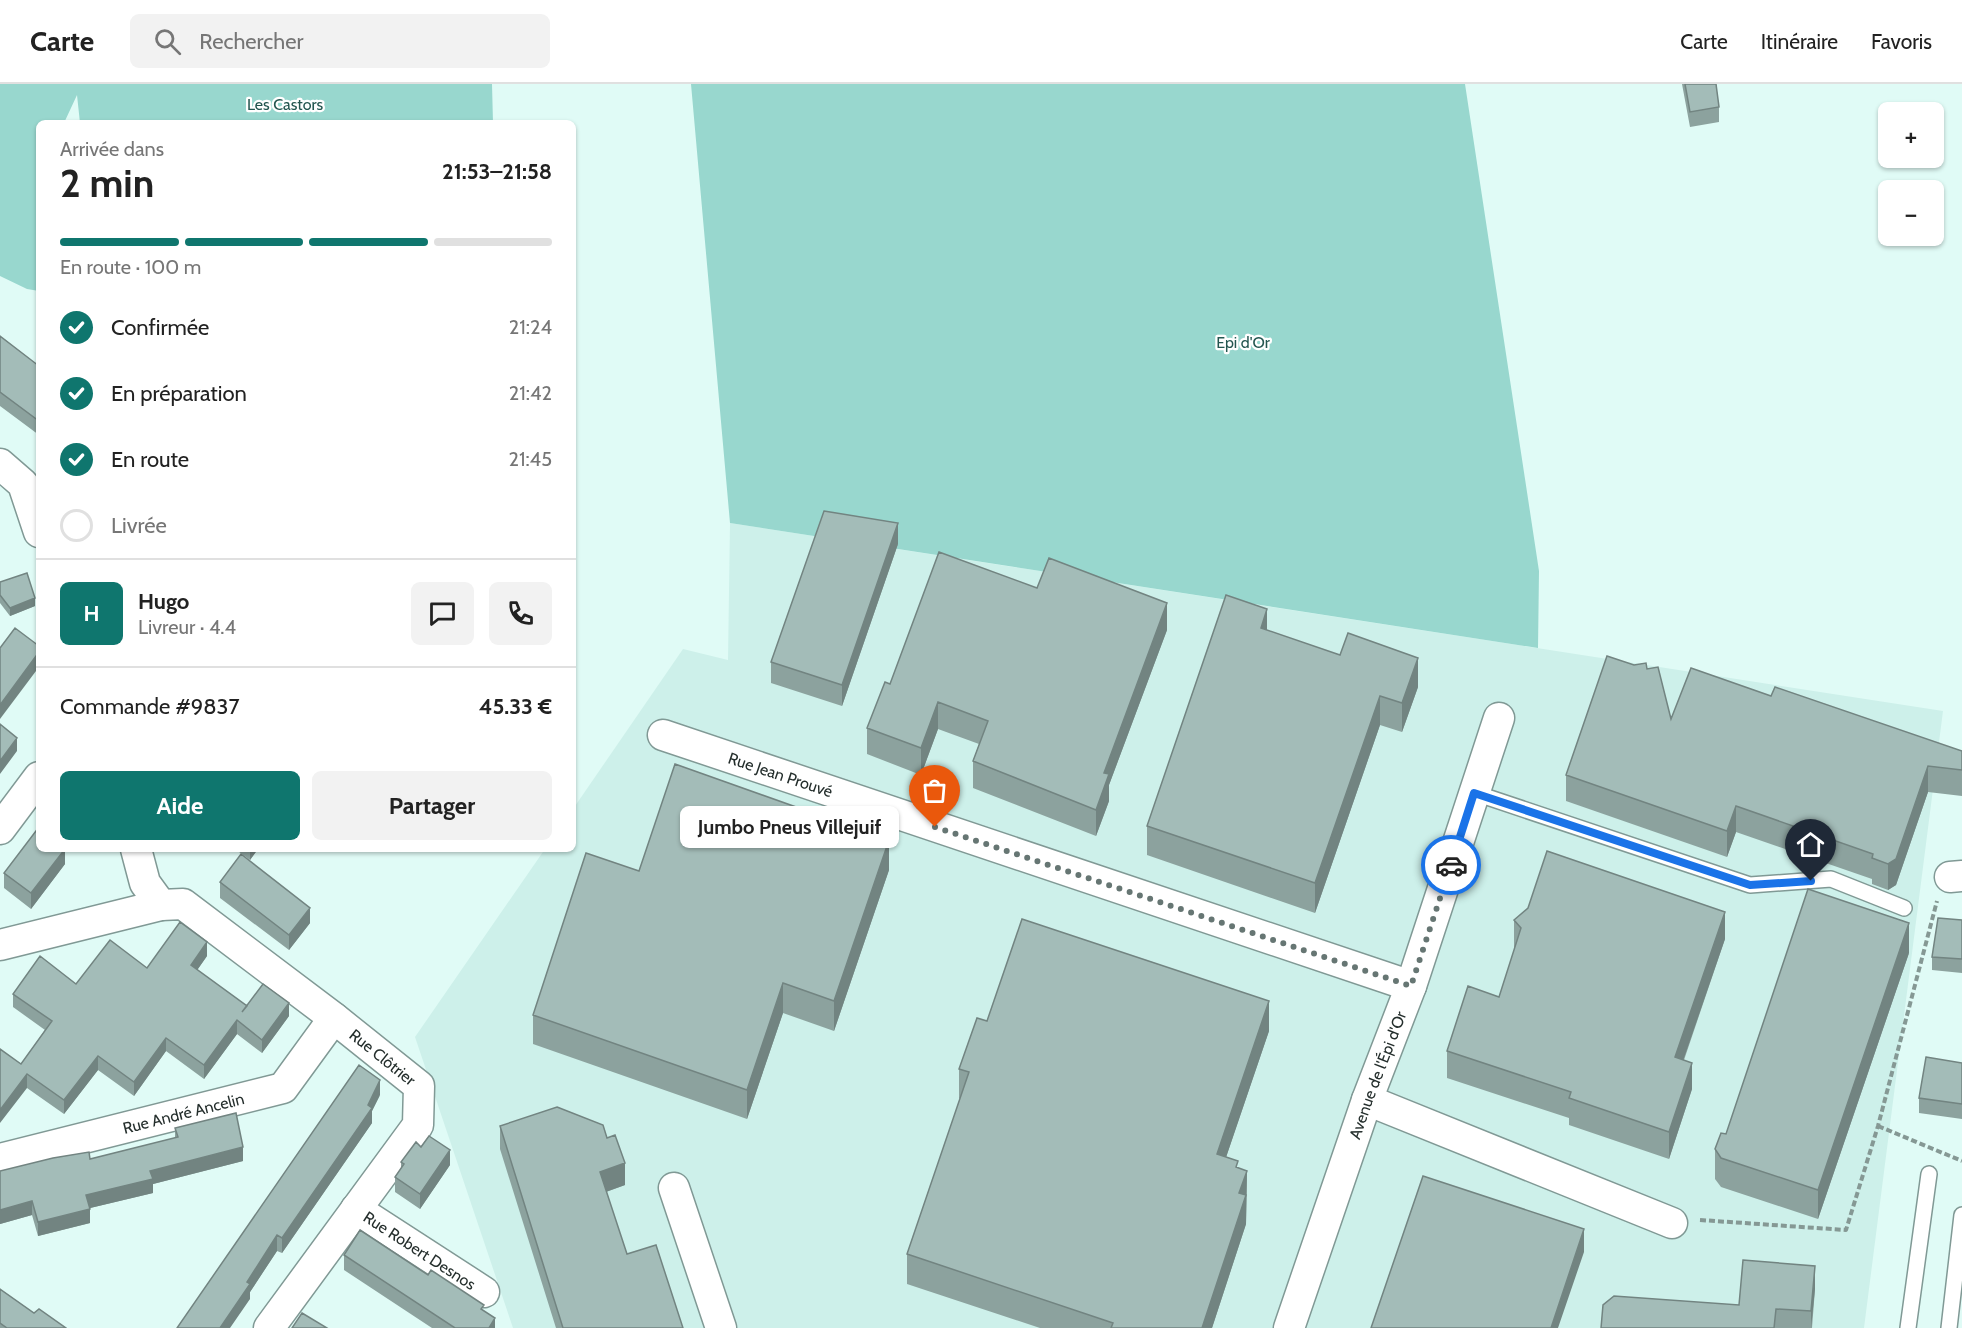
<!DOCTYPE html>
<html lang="fr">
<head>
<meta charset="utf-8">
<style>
	:root { --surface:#fff; --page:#f2f2f2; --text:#222; --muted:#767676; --line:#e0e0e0; --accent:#0f766e }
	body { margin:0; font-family:Cabin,sans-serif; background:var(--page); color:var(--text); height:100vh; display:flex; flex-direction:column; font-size:22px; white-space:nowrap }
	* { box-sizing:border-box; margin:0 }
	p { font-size:20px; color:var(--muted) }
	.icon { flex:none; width:33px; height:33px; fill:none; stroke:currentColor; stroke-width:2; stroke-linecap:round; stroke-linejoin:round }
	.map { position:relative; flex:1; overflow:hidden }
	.panel { position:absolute; left:36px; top:36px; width:540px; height:732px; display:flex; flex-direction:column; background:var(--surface); border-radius:9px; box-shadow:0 2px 4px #0004 }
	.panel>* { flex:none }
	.buttons { position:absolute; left:1878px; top:18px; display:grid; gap:12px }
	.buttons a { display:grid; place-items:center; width:66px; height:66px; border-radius:9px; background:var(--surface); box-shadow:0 2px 4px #0004; font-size:30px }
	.pin { position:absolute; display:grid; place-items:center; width:51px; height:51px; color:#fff; margin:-62px -26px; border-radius:50% 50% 50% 0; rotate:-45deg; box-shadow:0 0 6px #0007 }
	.pin .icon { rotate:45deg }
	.courier { position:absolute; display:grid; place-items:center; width:60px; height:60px; margin:-30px; border:4px solid #1a73e8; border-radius:50%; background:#fff; color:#222; box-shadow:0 2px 8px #0007 }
	.bubble { position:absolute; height:42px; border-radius:9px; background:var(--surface); box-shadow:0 2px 4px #0004; font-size:20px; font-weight:700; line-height:42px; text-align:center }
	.overview em { font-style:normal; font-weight:700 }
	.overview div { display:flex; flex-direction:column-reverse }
	.overview { display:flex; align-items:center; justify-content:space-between; height:102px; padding:0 24px }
	h1 { font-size:39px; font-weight:700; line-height:45px }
	.bar { display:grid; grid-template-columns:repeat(4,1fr); gap:9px 6px; align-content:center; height:72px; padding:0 24px }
	.bar i { height:8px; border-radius:4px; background:var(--line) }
	.bar .current { background:var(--accent) }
	.bar p { grid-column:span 4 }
	.line { display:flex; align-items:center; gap:15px; padding:0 24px; border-top:2px solid var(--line) }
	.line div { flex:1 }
	.round { display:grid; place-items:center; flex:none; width:63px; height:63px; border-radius:9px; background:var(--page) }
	ol { padding:0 24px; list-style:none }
	li { display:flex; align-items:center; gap:18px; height:66px }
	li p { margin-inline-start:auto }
	li .icon { padding:6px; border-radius:50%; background:var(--accent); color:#fff; stroke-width:4 }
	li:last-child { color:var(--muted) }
	li i { width:33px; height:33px; border:3px solid var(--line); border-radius:50% }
	.action { display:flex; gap:12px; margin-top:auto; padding:12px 24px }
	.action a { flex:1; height:69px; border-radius:9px; background:var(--accent); color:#fff; font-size:24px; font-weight:700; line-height:69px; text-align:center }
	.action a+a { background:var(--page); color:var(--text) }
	header { display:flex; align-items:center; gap:36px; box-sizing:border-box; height:84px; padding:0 30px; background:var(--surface); border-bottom:2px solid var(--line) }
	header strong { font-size:28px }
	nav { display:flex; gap:33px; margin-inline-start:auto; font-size:21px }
	.search { width:420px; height:54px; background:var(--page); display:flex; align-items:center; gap:15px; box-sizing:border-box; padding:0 21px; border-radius:9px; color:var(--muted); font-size:22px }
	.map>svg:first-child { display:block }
	.built { fill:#cdf0ea }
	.green { fill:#98d7ce }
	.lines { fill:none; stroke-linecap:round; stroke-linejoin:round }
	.lane-casing { stroke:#809995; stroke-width:18 }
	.street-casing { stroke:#809995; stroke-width:33 }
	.path { stroke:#859894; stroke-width:4; stroke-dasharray:6 3; stroke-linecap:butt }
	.lane { stroke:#fff; stroke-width:15 }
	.street { stroke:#fff; stroke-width:30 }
	.wall { fill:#8ca29e }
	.shaded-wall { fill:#728481 }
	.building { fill:#a3bcb8; stroke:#728481; stroke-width:1.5 }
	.done { stroke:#667673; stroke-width:6; stroke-dasharray:0 10.8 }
	.route { stroke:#1a73e8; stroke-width:8 }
	.labels { text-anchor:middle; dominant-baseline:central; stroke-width:4.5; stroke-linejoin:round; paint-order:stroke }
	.park-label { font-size:16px; fill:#245650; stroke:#fff }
	.street-label { font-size:16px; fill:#242e2c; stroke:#fff }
</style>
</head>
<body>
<header>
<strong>Carte</strong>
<div class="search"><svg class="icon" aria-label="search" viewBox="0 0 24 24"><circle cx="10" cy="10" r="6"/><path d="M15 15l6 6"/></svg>Rechercher</div>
<nav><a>Carte</a><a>Itinéraire</a><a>Favoris</a></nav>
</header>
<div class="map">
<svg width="1962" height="1244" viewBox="0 0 1962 1244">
	<rect width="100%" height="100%" fill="#e0fbf6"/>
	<path class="built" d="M 730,439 L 1943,627 L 1864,1244 L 513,1244 L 415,953 L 545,765 L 573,765 L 573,725 L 683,565 L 728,576 Z"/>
	<path class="green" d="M 0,0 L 492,0 L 493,39 L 80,39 L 77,11 L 64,39 L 39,39 L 39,207 L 27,205 L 0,192 Z
		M 691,0 L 1465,0 L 1539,487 L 1538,564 L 730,439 Z"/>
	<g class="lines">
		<defs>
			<path id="lane" d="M 1475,709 L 1750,801 L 1831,795 L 1904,824
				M 1908,1244 L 1929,1090
				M 1949,1244 L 1962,1131"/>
			<g id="street">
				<path d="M 0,380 L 23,400 L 39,448"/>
				<path id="s1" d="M 663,651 L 1411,902"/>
				<path d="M 0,745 L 39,693"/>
				<path id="s2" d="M 136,765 L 145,799 L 161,821 L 183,820 L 334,934 L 419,1002 L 418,1041 L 269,1244"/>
				<path d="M 1950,793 L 1962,792"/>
				<path d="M 0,861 L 161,821"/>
				<path d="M 1367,1016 L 1672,1139"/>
				<path id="s3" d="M 0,1075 L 283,1004 L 334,934"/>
				<path d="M 674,1104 L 721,1244"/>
				<path id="s4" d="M 356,1125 L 484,1208"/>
				<path id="s5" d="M 1289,1244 L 1367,1016 L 1411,902 L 1499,634"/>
			</g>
		</defs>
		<use href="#lane" class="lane-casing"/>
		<use href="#street" class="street-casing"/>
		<path class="path" d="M 1878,1042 L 1962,1077
			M 1700,1136 L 1846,1146 L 1878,1042 L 1937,817"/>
		<use href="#lane" class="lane"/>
		<use href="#street" class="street"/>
	</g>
	<path class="wall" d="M 1682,0 L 1716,0 L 1719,23 L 1719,38 L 1690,43 Z
		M 0,252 L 39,282 L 39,351 L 0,322 Z
		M 898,460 L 842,622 L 771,599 L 771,578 Z
		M 0,498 L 35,522 L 10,532 L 0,519 Z
		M 1037,504 L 1167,546 L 1109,701 L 1109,717 L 1096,752 L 973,704 L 973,677 L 979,660 L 938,645 L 921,691 L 867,670 L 867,644 L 890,600 Z
		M 1267,546 L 1418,603 L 1402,648 L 1380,641 L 1315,829 L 1147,771 L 1147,742 Z
		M 1647,585 L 1671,635 L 1771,612 L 1962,667 L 1962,712 L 1928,708 L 1896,801 L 1888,806 L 1872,800 L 1872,795 L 1736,748 L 1727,773 L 1566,717 L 1566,691 Z
		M 235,765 L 258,765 L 250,776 Z
		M 65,768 L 65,780 L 31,825 L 4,804 L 4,789 Z
		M 889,786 L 834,947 L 783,929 L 747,1035 L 533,960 L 533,931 L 639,787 Z
		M 220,798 L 310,839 L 289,866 L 220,814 Z
		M 1514,836 L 1725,855 L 1684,976 L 1692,1005 L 1669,1075 L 1569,1041 L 1569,1034 L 1447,994 L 1447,967 L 1499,913 L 1515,864 L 1514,863 Z
		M 1962,836 L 1962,889 L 1932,886 L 1932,873 Z
		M 1909,869 L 1818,1135 L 1721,1103 L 1715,1095 L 1715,1065 L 1726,1050 Z
		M 207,872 L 197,886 L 247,922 L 289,932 L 262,969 L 237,950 L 204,995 L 166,967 L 134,1012 L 98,986 L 64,1030 L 27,1004 L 21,980 L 45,946 L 13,923 L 13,910 L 76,900 Z
		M 987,937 L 1269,947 L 1226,1073 L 1238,1084 L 1247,1087 L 1246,1140 L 1212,1244 L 1040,1244 L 907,1200 L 907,1170 L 960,1015 L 959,1014 L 959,985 Z
		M 1962,979 L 1962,1035 L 1919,1029 L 1919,1014 Z
		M 380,1011 L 372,1027 L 372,1039 L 282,1169 L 277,1167 L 250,1208 L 250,1215 L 177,1244 Z
		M 500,1042 L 607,1054 L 625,1101 L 606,1108 L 627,1170 L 683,1244 L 556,1244 L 500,1065 Z
		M 175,1044 L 243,1077 L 153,1100 L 153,1109 L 90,1124 L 90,1139 L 38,1152 L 32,1131 L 0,1140 L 0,1087 L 90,1075 L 175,1054 Z
		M 401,1078 L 450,1081 L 420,1125 L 395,1108 L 395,1093 L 401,1084 Z
		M 344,1171 L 484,1227 L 495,1244 L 432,1244 L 344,1186 Z
		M 0,1205 L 34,1229 L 66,1244 L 0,1244 Z
		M 1815,1205 L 1812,1244 L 1601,1244 L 1739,1221 Z"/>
	<path class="shaded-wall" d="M 898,439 L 898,460 L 842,622 L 842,601 Z
		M 35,514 L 35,522 L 10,532 L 10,524 Z
		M 1167,519 L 1167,546 L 1109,701 L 1109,717 L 1096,752 L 1096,726 L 1104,689 Z
		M 1267,525 L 1267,555 L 1261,544 Z
		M 39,568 L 39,583 L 0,635 L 0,621 Z
		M 1418,574 L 1418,603 L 1402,648 L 1402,619 Z
		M 1380,612 L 1380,641 L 1315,829 L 1315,799 Z
		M 938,618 L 938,645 L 921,691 L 921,664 Z
		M 17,654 L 17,667 L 0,690 L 0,677 Z
		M 1928,682 L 1928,708 L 1896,801 L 1888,806 L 1888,780 Z
		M 1736,722 L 1736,748 L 1727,773 L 1727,747 Z
		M 889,756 L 889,786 L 834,947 L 834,917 Z
		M 55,765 L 75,765 L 65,768 L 65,780 L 31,825 L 31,809 Z
		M 250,765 L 258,765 L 250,776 Z
		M 310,824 L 310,839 L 289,866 L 289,851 Z
		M 1725,828 L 1725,855 L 1675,1000 L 1675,973 Z
		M 1909,839 L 1909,869 L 1818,1135 L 1818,1106 Z
		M 207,858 L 207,872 L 191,895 L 191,881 Z
		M 783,899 L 783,929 L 747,1035 L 747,1006 Z
		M 1269,917 L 1269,947 L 1217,1100 L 1217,1070 Z
		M 289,919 L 289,932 L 262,969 L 262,956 Z
		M 237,936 L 237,950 L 204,995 L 204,981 Z
		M 166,954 L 166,967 L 134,1012 L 134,998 Z
		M 98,972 L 98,986 L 64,1030 L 64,1016 Z
		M 1692,979 L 1692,1005 L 1669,1075 L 1669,1048 Z
		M 27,990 L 27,1004 L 0,1039 L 0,1026 Z
		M 380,996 L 380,1011 L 372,1027 L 372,1039 L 282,1169 L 282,1154 L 368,1021 Z
		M 243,1063 L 243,1077 L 153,1100 L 153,1109 L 86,1125 L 86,1111 L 150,1087 Z
		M 450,1066 L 450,1081 L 420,1125 L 420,1110 Z
		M 625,1079 L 625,1101 L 600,1110 L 600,1088 Z
		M 1247,1087 L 1246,1140 L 1212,1244 L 1202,1244 L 1239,1109 Z
		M 32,1117 L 32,1131 L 0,1140 L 0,1126 Z
		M 90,1125 L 90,1139 L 38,1152 L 38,1138 Z
		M 1584,1145 L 1584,1168 L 1558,1244 L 1551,1244 Z
		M 277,1151 L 277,1167 L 250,1208 L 250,1215 L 230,1244 L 220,1244 L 247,1198 Z
		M 1815,1182 L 1815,1205 L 1811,1244 L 1811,1227 Z
		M 495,1234 L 495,1244 L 489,1244 Z"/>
	<path class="building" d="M 1685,0 L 1716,0 L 1719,23 L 1690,28 Z
		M 0,252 L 39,282 L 39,337 L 0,308 Z
		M 824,427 L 898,439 L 842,601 L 771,578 Z
		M 939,468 L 1037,504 L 1049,474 L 1167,519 L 1104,689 L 1109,690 L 1096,726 L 973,677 L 988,637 L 938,618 L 921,664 L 867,644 L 885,598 L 890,600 Z
		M 27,489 L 35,514 L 10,524 L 0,511 L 0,498 Z
		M 1226,511 L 1267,525 L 1261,544 L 1340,571 L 1348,549 L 1418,574 L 1402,619 L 1380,612 L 1315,799 L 1147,742 Z
		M 15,544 L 39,562 L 39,568 L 0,621 L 0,564 Z
		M 1607,572 L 1634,581 L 1646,579 L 1647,585 L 1658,583 L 1671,635 L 1691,584 L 1771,612 L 1775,603 L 1962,667 L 1962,686 L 1928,682 L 1896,775 L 1888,780 L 1872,774 L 1873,770 L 1736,722 L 1727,747 L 1566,691 Z
		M 0,640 L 17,654 L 0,677 Z
		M 675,680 L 889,756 L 834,917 L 783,899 L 747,1006 L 533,931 L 586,769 L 639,787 Z
		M 39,743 L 39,765 L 65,765 L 31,809 L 4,789 Z
		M 1547,767 L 1725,828 L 1675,973 L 1692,979 L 1669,1048 L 1569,1014 L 1571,1008 L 1447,967 L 1468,902 L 1499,913 L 1521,844 L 1514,836 L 1528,824 Z
		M 241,770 L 310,824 L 289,851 L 220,798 Z
		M 1808,805 L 1909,839 L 1818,1106 L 1721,1074 L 1715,1065 L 1721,1049 L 1726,1050 Z
		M 1938,834 L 1962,836 L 1962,875 L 1932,873 Z
		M 1022,835 L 1269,917 L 1217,1070 L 1238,1077 L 1236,1083 L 1247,1087 L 1239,1109 L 1246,1111 L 1202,1244 L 1111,1244 L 1113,1239 L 907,1170 L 969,988 L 959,985 L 977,934 L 987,937 Z
		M 180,838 L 207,858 L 191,881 L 247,922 L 242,928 L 263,900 L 289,919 L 262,956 L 237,936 L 204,981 L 166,954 L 134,998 L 98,972 L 64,1016 L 27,990 L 0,1026 L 0,965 L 21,980 L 52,937 L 13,910 L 40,872 L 76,900 L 110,856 L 147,884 Z
		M 1926,973 L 1962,979 L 1962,1020 L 1919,1014 Z
		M 359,981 L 380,996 L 368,1021 L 372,1024 L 282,1154 L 277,1151 L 247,1198 L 250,1200 L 220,1244 L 177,1244 Z
		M 557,1023 L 603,1041 L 607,1054 L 615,1051 L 625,1079 L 600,1088 L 627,1170 L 656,1161 L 683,1244 L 563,1244 L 500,1042 Z
		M 236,1029 L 243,1063 L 150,1087 L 153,1095 L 86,1111 L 90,1125 L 38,1138 L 32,1117 L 0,1126 L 0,1087 L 53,1074 L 89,1068 L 90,1075 L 178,1053 L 175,1044 Z
		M 429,1052 L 450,1066 L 420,1110 L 395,1093 L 404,1080 L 401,1078 L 416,1058 L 421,1063 Z
		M 1423,1092 L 1584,1145 L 1551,1244 L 1371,1244 Z
		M 360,1146 L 428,1191 L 431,1186 L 484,1221 L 481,1225 L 495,1234 L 489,1244 L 455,1244 L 344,1171 Z
		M 1743,1176 L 1815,1182 L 1811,1227 L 1776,1225 L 1774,1244 L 1601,1244 L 1603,1221 L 1614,1212 L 1739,1221 Z
		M 0,1205 L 34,1229 L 39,1225 L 66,1244 L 7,1244 L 0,1239 Z
		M 302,1229 L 327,1244 L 292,1244 Z"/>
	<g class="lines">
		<path class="done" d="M 935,743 L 1411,902 L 1451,781"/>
		<path class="route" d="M 1451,781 L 1474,709 L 1750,801 L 1811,797"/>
	</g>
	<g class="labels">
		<g class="park-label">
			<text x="285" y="20">Les Castors</text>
			<text x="1243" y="258">Epi d'Or</text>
		</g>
		<g class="street-label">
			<text stroke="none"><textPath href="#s1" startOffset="124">Rue Jean Prouvé</textPath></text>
			<text stroke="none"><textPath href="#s2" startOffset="336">Rue Clôtrier</textPath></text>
			<text stroke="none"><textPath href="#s5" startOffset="268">Avenue de l'Épi d'Or</textPath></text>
			<text stroke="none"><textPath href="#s3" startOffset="189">Rue André Ancelin</textPath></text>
			<text stroke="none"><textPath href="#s4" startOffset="76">Rue Robert Desnos</textPath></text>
		</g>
	</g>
</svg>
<div class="buttons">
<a>+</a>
<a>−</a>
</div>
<div class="pin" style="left:935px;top:743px;background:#ea580c"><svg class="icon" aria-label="bag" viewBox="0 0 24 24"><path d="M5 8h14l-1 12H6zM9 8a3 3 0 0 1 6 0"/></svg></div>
<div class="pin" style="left:1811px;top:797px;background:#1f2937"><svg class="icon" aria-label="home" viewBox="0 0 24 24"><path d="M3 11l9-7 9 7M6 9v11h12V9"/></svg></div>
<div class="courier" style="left:1451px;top:781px"><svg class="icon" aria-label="car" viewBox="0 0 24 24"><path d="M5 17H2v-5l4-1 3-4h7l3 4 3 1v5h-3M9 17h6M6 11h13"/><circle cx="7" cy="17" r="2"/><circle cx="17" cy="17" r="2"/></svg></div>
<div class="bubble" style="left:680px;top:722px;width:219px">Jumbo Pneus Villejuif</div>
<section class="panel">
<div class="overview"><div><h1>2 min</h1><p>Arrivée dans</p></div><em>21:53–21:58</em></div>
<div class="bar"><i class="current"></i><i class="current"></i><i class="current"></i><i></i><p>En route · 100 m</p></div>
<ol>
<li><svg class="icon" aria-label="check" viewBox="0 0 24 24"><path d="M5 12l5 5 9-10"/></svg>Confirmée<p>21:24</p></li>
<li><svg class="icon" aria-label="check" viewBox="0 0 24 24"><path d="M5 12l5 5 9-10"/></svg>En préparation<p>21:42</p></li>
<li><svg class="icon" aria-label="check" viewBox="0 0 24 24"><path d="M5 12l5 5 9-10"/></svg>En route<p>21:45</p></li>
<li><i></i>Livrée</li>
</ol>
<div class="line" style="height:108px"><b class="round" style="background:var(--accent);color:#fff">H</b><div><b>Hugo</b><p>Livreur · 4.4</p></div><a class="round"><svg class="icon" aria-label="chat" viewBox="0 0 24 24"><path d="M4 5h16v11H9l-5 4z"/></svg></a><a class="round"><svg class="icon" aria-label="phone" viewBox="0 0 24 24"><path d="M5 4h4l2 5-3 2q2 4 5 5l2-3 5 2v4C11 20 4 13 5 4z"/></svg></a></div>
<div class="line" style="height:78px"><div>Commande #9837</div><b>45.33 €</b></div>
<div class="action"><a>Aide</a><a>Partager</a></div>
</section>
</div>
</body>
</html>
